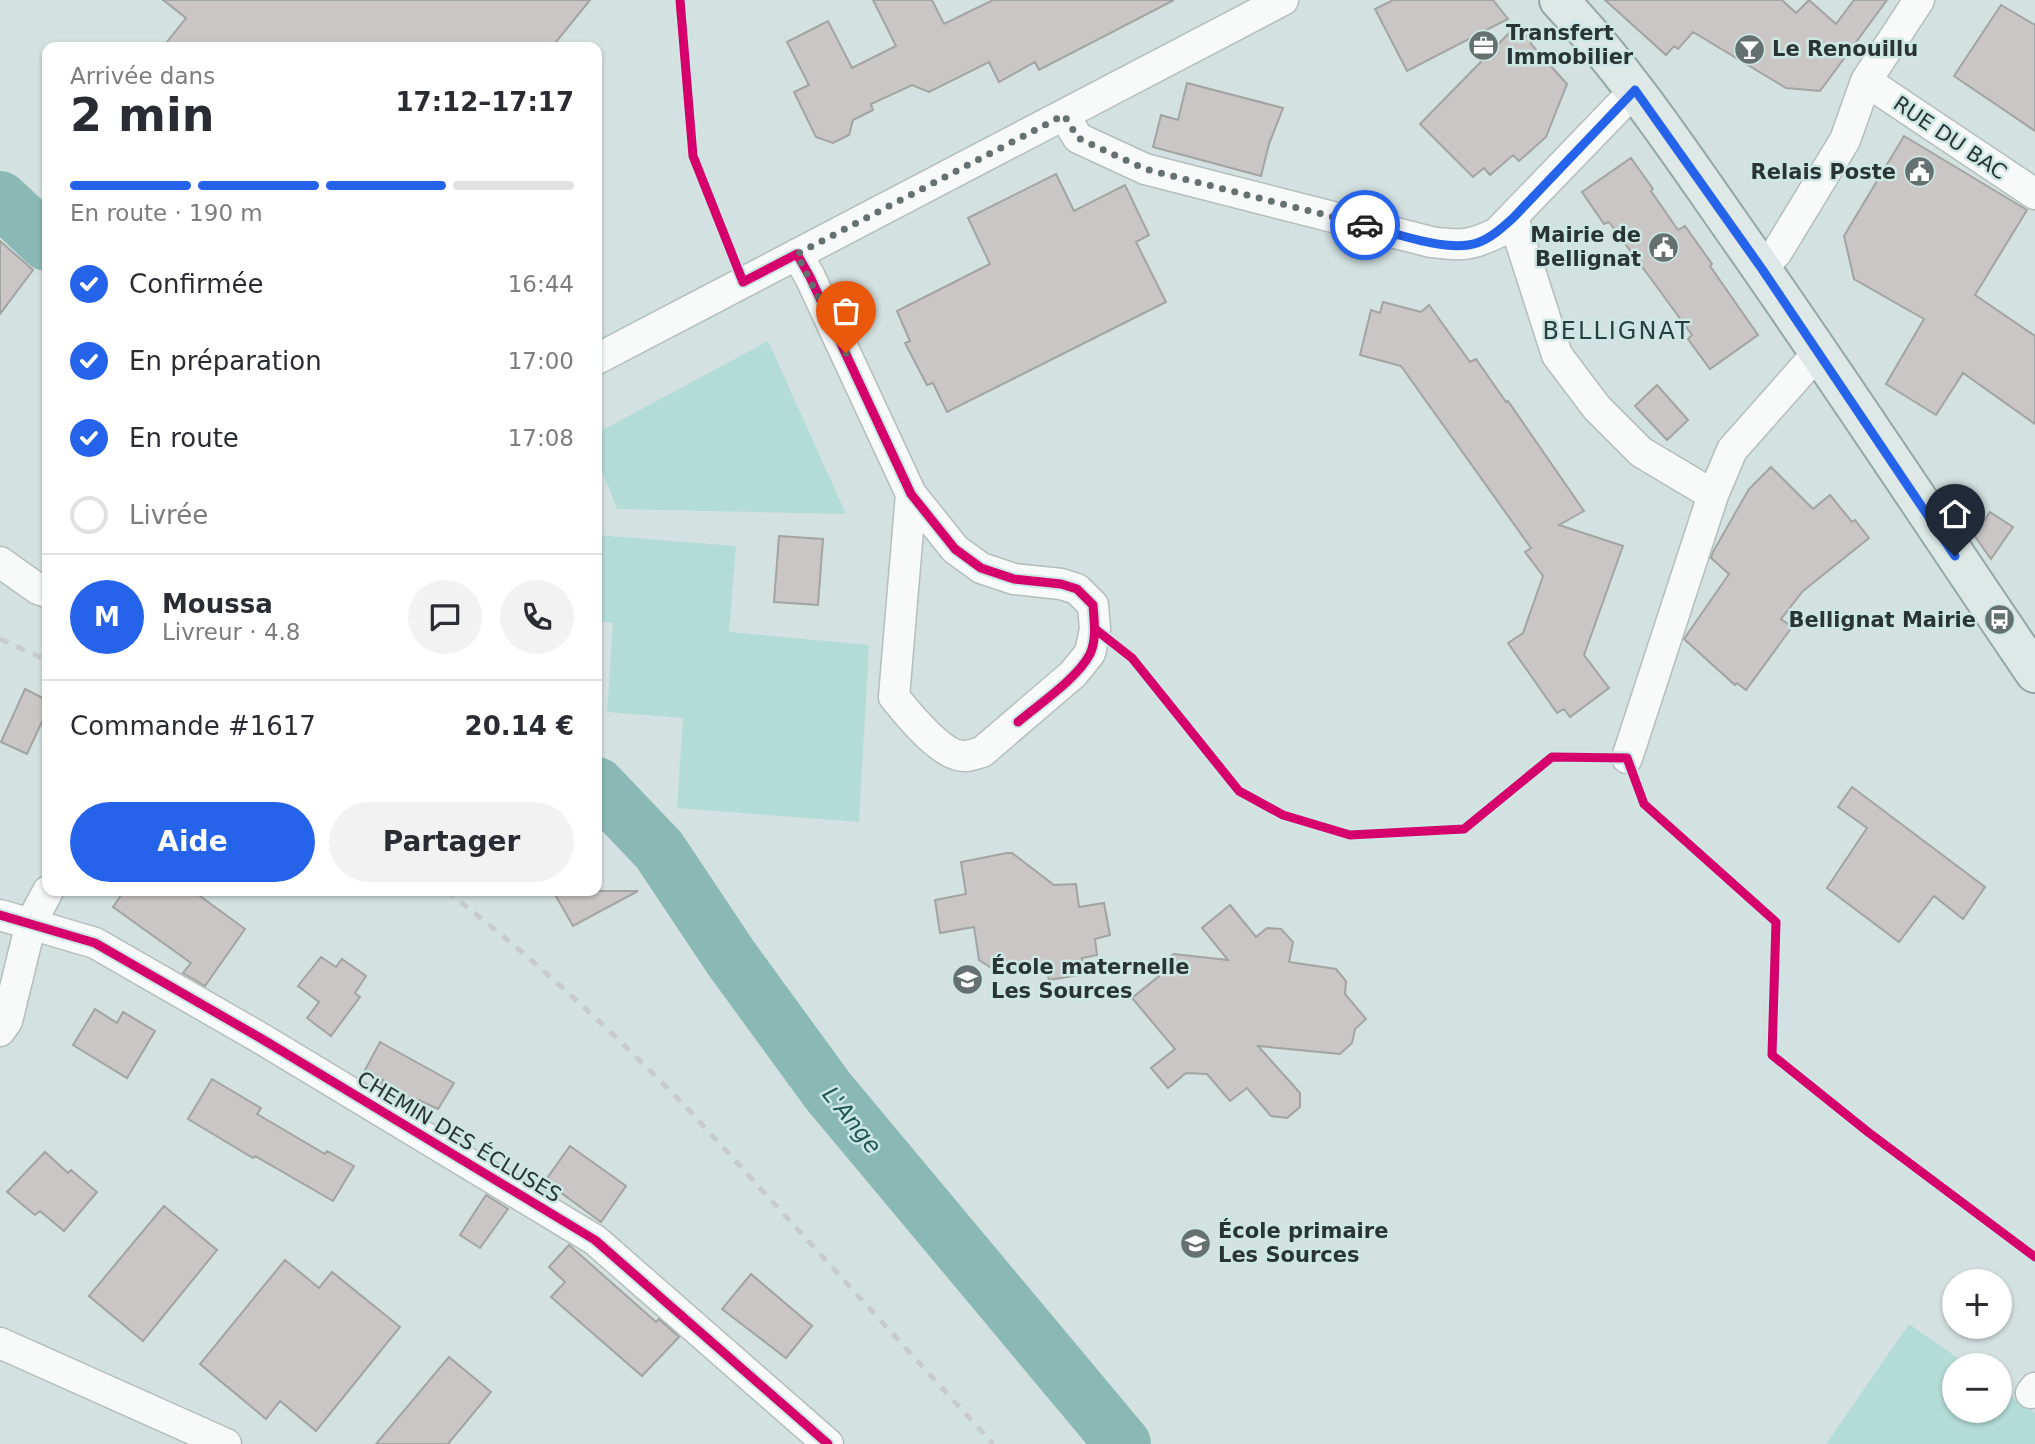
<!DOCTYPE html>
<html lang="fr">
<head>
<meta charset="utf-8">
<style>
	:root { --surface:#fff; --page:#f2f2f3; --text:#2b2b33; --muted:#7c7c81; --line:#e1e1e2; --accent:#2563eb }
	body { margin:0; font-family:"DejaVu Sans",sans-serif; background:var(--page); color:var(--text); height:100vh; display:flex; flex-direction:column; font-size:26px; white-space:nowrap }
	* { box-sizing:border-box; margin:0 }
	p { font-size:23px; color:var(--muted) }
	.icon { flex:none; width:38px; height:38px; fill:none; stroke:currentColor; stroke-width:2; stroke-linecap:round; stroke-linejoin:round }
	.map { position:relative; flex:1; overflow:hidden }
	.panel { position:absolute; left:42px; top:42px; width:560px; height:854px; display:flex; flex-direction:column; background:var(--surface); border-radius:14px; box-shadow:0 2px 5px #0004 }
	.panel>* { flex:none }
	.tools { position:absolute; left:1942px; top:1269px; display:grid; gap:14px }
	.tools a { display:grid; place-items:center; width:70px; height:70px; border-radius:50%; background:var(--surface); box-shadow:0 2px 5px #0004; font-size:35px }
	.pin { position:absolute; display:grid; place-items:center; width:60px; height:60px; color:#fff; margin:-72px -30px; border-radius:50% 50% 50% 0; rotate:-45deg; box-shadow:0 0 7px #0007 }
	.pin .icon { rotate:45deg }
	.courier { position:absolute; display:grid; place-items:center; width:70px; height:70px; margin:-35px; border:5px solid #2563eb; border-radius:50%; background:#fff; color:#222; box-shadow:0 2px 9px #0007 }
	.summary em { font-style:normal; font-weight:600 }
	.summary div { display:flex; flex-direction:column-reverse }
	.summary { display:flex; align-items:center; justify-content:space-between; height:119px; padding:0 28px }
	h1 { font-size:46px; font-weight:600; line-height:52px }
	.bar { display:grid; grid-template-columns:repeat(4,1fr); gap:10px 7px; align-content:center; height:84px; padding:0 28px }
	.bar i { height:9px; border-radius:5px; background:var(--line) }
	.bar .active { background:var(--accent) }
	.bar p { grid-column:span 4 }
	.line { display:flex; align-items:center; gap:18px; padding:0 28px; border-top:2px solid var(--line) }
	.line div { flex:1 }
	.round { display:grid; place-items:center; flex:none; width:74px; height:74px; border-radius:37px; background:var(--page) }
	ol { padding:0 28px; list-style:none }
	li { display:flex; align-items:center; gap:21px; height:77px }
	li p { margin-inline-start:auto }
	li .icon { padding:7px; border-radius:50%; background:var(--accent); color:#fff; stroke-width:4 }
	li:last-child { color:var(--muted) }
	li i { width:38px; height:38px; border:4px solid var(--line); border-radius:50% }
	.primary-button { display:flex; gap:14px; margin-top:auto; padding:14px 28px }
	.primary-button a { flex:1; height:80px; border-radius:42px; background:var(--accent); color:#fff; font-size:28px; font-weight:600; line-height:80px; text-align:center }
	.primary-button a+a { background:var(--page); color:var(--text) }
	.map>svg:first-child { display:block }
	.green { fill:#b4dcd7 }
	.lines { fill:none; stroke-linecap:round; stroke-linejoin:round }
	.river { stroke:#8ab8b4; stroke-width:56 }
	.building { fill:#cac6c5; stroke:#a2a4a3; stroke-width:2 }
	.minor-casing { stroke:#b3bebd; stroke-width:33 }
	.major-casing { stroke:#93a8a6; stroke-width:42 }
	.minor { stroke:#f8fafa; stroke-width:30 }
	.major { stroke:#dde8e7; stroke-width:38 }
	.rail { stroke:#c7cbcb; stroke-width:5; stroke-dasharray:9 9; stroke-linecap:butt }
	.cycleway-casing { stroke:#cde7e4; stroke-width:13 }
	.cycleway { stroke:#d6006c; stroke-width:9 }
	.done { stroke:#657170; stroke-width:7; stroke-dasharray:0 12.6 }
	.route { stroke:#2563eb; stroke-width:9 }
	.labels { text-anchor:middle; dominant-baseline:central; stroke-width:5; stroke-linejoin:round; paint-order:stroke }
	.poi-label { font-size:21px; font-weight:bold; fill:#2a3433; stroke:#cde7e4; text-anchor:start }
	.street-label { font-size:21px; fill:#2a3433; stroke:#cde7e4 }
	.water-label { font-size:23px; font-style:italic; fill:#205651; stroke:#cde7e4 }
	.quarter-label { font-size:24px; letter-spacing:2px; fill:#293f3d; stroke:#cde7e4 }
</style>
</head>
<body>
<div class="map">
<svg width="2035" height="1444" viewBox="0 0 2035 1444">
	<rect width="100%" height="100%" fill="#d3e1e0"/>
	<path class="green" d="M 768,341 L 846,514 L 617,509 L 597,458 L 597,433 Z
		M 597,535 L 736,546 L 729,632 L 869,645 L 859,822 L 677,808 L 683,718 L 607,712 L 613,623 L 597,621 Z
		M 1909,1324 L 1968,1365 L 1955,1365 L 1955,1410 L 2000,1410 L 2000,1388 L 2035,1413 L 2035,1444 L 1826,1444 Z"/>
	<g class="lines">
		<path class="river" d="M 0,199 L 47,243
			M 597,785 L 659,850 L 731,958 L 828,1091 L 1123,1444"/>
	</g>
	<path class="building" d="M 163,0 L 590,0 L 552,47 L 163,47 L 186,18 Z
		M 873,0 L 932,0 L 944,24 L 993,0 L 1174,0 L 1039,70 L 1035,62 L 999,82 L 989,62 L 929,92 L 912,85 L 871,104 L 873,110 L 853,120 L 849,135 L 833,143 L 816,137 L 794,92 L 809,85 L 787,42 L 828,21 L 852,68 L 896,46 Z
		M 1393,0 L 1493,0 L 1508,19 L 1407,71 L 1375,9 Z
		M 1605,0 L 1782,0 L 1796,13 L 1809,0 L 1836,24 L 1854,0 L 1887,0 L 1820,91 L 1786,88 L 1693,32 L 1678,49 L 1674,46 L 1666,55 Z
		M 2001,5 L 2035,25 L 2035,131 L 1954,76 Z
		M 1516,26 L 1532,41 L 1531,44 L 1567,84 L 1546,137 L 1519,161 L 1513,155 L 1490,175 L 1484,168 L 1473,177 L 1420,124 Z
		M 1187,83 L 1283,108 L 1269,144 L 1261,176 L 1153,147 L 1161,115 L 1178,120 Z
		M 1904,136 L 2027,210 L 1975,295 L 2035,336 L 2035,424 L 1963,373 L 1936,415 L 1886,384 L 1924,319 L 1854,279 L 1844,236 Z
		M 1631,158 L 1653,189 L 1651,191 L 1678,230 L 1685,226 L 1712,264 L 1710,266 L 1758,335 L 1710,369 L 1688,339 L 1692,335 L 1657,287 L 1609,222 L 1604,224 L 1582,192 Z
		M 1056,174 L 1074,211 L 1125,185 L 1149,235 L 1136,242 L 1166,302 L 947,412 L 933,383 L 927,385 L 905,343 L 910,341 L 897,311 L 990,264 L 968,218 Z
		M 0,241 L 33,270 L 0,314 Z
		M 1383,302 L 1421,312 L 1429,305 L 1470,362 L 1476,359 L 1506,402 L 1508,401 L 1584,511 L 1559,525 L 1623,546 L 1584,655 L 1609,688 L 1570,717 L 1564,709 L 1557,713 L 1508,643 L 1523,633 L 1543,576 L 1525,552 L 1531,548 L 1401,366 L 1360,355 L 1371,310 L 1380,313 Z
		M 1657,385 L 1688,420 L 1667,440 L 1635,406 Z
		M 1771,467 L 1813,509 L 1830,495 L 1852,522 L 1855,520 L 1869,538 L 1803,591 L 1781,619 L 1792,627 L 1746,690 L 1737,683 L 1735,685 L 1684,639 L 1729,574 L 1711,558 L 1713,552 L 1749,489 Z
		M 1990,512 L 2013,527 L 1991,559 L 1974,535 Z
		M 779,536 L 823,539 L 818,605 L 774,602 Z
		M 25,689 L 47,700 L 47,711 L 27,754 L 1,742 Z
		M 1852,787 L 1985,887 L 1963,919 L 1934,896 L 1899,942 L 1827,888 L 1867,828 L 1838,807 Z
		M 1007,853 L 1012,853 L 1054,885 L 1076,884 L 1079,907 L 1104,903 L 1110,935 L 1095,939 L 1097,955 L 1082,958 L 1085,974 L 1049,980 L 1045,963 L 999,973 L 979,960 L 974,927 L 940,933 L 935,900 L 966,894 L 961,862 Z
		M 124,891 L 193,891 L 245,929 L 205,986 L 183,973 L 191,963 L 113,907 Z
		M 553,891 L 638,891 L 573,926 Z
		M 1230,905 L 1256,937 L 1267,928 L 1281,929 L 1293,942 L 1289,962 L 1336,969 L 1346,981 L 1345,994 L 1366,1019 L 1355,1029 L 1352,1043 L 1340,1054 L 1258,1046 L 1300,1093 L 1300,1107 L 1287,1118 L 1271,1116 L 1247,1088 L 1230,1101 L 1207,1074 L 1186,1073 L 1168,1088 L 1151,1068 L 1175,1049 L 1132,998 L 1159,976 L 1158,966 L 1174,954 L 1228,960 L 1202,928 Z
		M 321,957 L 336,967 L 342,959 L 366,976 L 355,993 L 360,997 L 331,1036 L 307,1018 L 319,1002 L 298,986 Z
		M 95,1009 L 117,1023 L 123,1012 L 155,1031 L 127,1078 L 73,1045 Z
		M 380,1042 L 454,1083 L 438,1109 L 419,1100 L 417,1105 L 380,1086 L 383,1080 L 365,1070 Z
		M 212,1079 L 261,1108 L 257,1114 L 325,1154 L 327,1151 L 354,1166 L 333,1201 L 255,1156 L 253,1158 L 188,1119 Z
		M 570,1146 L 626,1186 L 601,1222 L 545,1181 Z
		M 45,1152 L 68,1173 L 71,1170 L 97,1192 L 64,1231 L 40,1211 L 35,1215 L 7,1192 Z
		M 486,1195 L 508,1209 L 480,1248 L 460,1235 Z
		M 164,1206 L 217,1250 L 143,1341 L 89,1296 Z
		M 569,1245 L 656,1322 L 659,1319 L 679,1337 L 642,1376 L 551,1297 L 565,1282 L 549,1267 Z
		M 285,1260 L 319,1288 L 332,1272 L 400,1327 L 316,1431 L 280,1401 L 266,1419 L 200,1364 Z
		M 751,1274 L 812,1326 L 786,1358 L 722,1309 Z
		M 449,1357 L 491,1392 L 448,1444 L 376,1444 Z"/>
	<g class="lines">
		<defs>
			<path id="minor" d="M 1866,81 L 2035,194
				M 1064,115 L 1078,138 L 1145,169 L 1431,242 C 1461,246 1470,246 1497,233 L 1635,90
				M 1513,218 L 1557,355 L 1597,408 L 1641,452 L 1713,495
				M 797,254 L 810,277 L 911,494 L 955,549 L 981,568 L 1014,579 L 1061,584 L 1077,589 L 1093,605 L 1095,629 L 1090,653 L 1073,674 L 982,752 C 977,753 971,756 965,756 C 942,757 908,714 894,697 L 911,494
				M 1762,269 L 1777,252 L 1845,140 L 1866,81 L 1919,0
				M 597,359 L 1283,0
				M 0,562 L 38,589 L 47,592
				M 1627,758 L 1713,495 L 1732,450 L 1808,364 L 1820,355
				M 0,915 L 95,943 L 262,1039 L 595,1240 L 828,1444
				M 0,1031 L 7,1021 L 31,923 L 48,891
				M 0,1343 L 226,1444
				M 2031,1393 L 2035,1388"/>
			<path id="major" d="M 1559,0 C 1626,71 1679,151 1735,231 C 1837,376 1935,526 2035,673"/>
		</defs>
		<use href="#minor" class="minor-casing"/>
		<use href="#major" class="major-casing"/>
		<use href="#minor" class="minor"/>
		<use href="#major" class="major"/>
		<path class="rail" d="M 0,639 L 47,660
			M 446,891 C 533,957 612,1031 689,1110 L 993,1444"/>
		<defs>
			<path id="cycleway" d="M 680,0 L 693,156 L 743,282 L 797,254 L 810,277 L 911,494 L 955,549 L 981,568 L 1014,579 L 1061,584 L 1077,589 L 1093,605 C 1094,620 1097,639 1090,654 C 1077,679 1039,704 1018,722
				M 1095,629 L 1132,658 L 1239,791 L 1283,815 L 1350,835 L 1464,829 L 1552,757 L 1627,758 L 1644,804 L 1776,922 L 1772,1055 L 1868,1132 L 2035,1257
				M 0,915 L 95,943 L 262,1039 L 595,1240 L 828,1444"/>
		</defs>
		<use href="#cycleway" class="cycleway-casing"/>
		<use href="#cycleway" class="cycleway"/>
	</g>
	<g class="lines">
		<path class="done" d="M 846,353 L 797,254 L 1064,115 L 1078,138 L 1145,169 L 1365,225"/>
		<path class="route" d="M 1365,225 C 1394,233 1448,253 1477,243 C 1491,238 1502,228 1513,218 L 1635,90 L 1762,269 L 1955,556"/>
	</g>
	<defs>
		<symbol id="office-disc" viewBox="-11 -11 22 22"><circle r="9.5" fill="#657170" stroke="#cde7e4"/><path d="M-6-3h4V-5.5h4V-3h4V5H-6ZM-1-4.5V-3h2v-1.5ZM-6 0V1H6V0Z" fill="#fff"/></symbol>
		<symbol id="bar-disc" viewBox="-11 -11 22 22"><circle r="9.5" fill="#657170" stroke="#cde7e4"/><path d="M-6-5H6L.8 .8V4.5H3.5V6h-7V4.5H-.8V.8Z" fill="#fff"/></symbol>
		<symbol id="civic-disc" viewBox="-11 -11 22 22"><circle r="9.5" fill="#657170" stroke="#cde7e4"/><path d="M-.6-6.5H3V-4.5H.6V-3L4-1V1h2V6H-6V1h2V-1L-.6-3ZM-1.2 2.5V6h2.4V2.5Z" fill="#fff"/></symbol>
		<symbol id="bus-disc" viewBox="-11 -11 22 22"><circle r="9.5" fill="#657170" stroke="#cde7e4"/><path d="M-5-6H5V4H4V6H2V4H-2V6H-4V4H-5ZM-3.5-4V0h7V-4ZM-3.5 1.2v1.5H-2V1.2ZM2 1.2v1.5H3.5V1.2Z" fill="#fff"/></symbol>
		<symbol id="school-disc" viewBox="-11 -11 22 22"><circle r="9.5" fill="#657170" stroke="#cde7e4"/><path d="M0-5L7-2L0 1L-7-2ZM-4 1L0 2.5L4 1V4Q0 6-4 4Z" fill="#fff"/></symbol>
	</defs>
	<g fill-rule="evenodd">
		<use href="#office-disc" x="1466" y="28" width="35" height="35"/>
		<use href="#bar-disc" x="1732" y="32" width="35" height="35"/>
		<use href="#civic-disc" x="1902" y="154" width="35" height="35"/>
		<use href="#civic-disc" x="1646" y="230" width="35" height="35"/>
		<use href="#bus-disc" x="1982" y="602" width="35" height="35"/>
		<use href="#school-disc" x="950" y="962" width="35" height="35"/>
		<use href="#school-disc" x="1178" y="1226" width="35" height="35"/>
	</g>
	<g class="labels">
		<g class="poi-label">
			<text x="1506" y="33">Transfert<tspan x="1506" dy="24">Immobilier</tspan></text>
			<text x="1772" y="49">Le Renouillu</text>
			<text x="1896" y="172" text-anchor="end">Relais Poste</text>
			<text x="1641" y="235" text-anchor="end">Mairie de<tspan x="1641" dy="24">Bellignat</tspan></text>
			<text x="1976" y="620" text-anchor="end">Bellignat Mairie</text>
			<text x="991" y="967">École maternelle<tspan x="991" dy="24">Les Sources</tspan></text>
			<text x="1218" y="1231">École primaire<tspan x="1218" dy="24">Les Sources</tspan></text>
		</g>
		<g class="street-label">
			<text transform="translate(1950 138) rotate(34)">RUE DU BAC</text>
			<text transform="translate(459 1137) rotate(31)">CHEMIN DES ÉCLUSES</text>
		</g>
		<g class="water-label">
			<text transform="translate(852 1120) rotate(51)">L'Ange</text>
		</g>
		<g class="quarter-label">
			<text x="1617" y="331">BELLIGNAT</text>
		</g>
	</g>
</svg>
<div class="tools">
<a>+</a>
<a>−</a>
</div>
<div class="pin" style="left:846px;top:353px;background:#ea580c"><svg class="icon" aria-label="bag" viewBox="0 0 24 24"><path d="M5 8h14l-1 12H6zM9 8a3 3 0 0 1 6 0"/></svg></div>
<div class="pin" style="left:1955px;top:556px;background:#1f2937"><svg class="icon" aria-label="home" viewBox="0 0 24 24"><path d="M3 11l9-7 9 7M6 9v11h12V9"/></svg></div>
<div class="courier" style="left:1365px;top:225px"><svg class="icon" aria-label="car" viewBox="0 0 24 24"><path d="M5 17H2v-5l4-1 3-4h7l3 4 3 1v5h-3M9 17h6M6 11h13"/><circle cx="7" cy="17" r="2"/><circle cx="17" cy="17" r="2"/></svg></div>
<section class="panel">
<div class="summary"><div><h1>2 min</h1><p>Arrivée dans</p></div><em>17:12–17:17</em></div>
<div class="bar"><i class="active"></i><i class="active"></i><i class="active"></i><i></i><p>En route · 190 m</p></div>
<ol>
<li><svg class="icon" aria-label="check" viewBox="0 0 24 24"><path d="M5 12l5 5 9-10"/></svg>Confirmée<p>16:44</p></li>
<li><svg class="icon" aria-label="check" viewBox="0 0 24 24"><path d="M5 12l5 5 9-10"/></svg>En préparation<p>17:00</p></li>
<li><svg class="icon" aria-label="check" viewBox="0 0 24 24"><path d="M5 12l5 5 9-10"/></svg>En route<p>17:08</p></li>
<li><i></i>Livrée</li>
</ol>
<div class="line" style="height:126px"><b class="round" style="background:var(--accent);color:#fff">M</b><div><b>Moussa</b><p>Livreur · 4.8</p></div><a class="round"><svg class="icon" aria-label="chat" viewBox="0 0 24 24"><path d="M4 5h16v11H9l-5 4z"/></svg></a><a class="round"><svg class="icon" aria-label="phone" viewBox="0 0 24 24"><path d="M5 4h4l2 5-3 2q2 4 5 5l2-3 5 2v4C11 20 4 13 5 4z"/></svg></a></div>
<div class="line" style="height:91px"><div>Commande #1617</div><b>20.14 €</b></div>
<div class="primary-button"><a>Aide</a><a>Partager</a></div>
</section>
</div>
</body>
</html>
